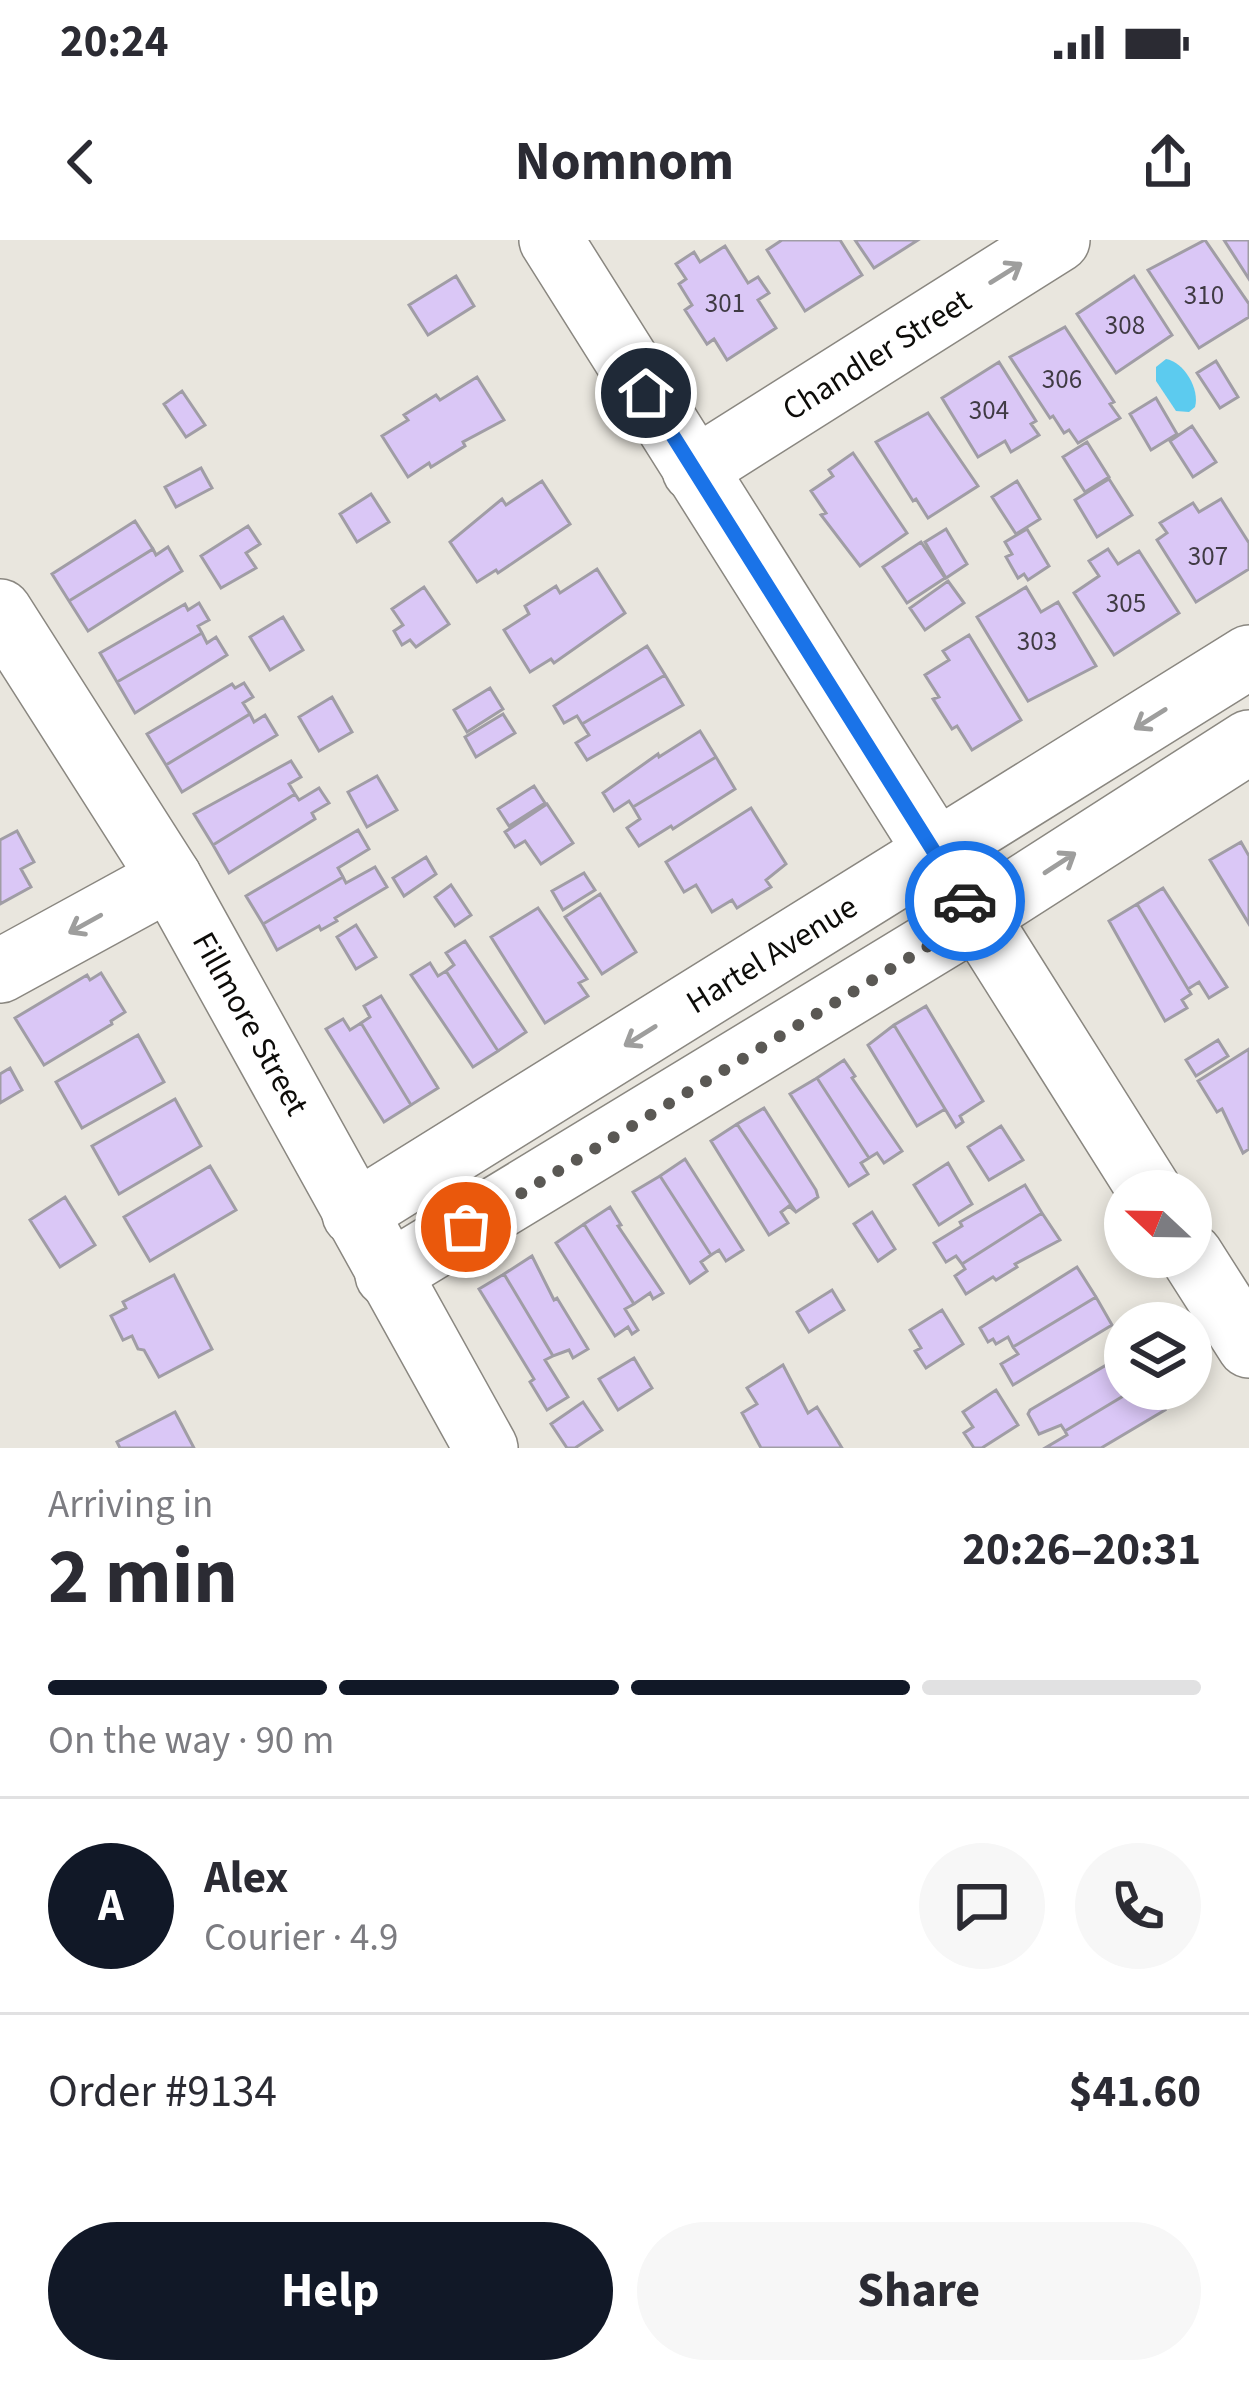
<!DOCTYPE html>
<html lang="en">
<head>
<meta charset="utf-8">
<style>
	:root { --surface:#fff; --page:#f7f7f7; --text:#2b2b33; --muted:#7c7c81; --line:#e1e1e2; --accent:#111827 }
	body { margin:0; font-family:"Source Sans 3",sans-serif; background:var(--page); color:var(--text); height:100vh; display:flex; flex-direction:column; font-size:45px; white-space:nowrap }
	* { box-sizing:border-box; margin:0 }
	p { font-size:39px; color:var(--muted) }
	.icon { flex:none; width:66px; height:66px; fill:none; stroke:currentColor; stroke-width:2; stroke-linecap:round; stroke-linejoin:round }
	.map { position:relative; height:1208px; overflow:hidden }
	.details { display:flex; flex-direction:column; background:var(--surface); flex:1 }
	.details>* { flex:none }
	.needle { width:78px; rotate:292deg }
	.fabs { position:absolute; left:1104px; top:930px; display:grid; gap:24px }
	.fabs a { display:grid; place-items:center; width:108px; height:108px; border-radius:50%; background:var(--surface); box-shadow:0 6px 18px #0003; font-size:60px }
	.pin { position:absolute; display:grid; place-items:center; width:102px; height:102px; color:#fff; margin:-51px; border:6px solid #fff; border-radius:50%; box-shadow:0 3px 12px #0007 }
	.courier { position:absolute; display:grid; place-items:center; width:120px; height:120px; margin:-60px; border:9px solid #1a73e8; border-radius:50%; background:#fff; color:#222; box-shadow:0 3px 15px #0007 }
	.summary em { font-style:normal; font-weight:700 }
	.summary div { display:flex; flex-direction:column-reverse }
	.summary { display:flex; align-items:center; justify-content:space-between; height:204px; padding:0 48px }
	h1 { font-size:78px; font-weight:700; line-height:90px }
	.bar { display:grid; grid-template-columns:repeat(4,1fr); gap:18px 12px; align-content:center; height:144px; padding:0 48px }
	.bar i { height:15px; border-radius:9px; background:var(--line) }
	.bar .active { background:var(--accent) }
	.bar p { grid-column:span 4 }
	.line { display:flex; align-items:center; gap:30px; padding:0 48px; border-top:3px solid var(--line) }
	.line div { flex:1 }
	.round { display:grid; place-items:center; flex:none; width:126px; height:126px; border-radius:63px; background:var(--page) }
	.button { display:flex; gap:24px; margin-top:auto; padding:24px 48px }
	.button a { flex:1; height:138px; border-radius:72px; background:var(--accent); color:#fff; font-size:48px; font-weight:700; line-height:138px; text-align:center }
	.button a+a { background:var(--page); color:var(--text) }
	.status { display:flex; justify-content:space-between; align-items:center; height:84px; padding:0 60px; background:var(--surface); direction:ltr }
	.status svg { height:33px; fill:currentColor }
	header { display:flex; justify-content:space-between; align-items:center; height:156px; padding:0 48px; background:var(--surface); font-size:54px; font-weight:700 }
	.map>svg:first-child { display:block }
	.water { fill:#5ccbef }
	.building { fill:#dac7f6; stroke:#a09da5; stroke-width:3 }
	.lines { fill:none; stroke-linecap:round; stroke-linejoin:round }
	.minor-casing { stroke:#8a8780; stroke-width:66 }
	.minor { stroke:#fff; stroke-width:63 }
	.oneway { stroke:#9e9e9d }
	.done { stroke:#5a5854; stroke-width:12; stroke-dasharray:0 21.6 }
	.route { stroke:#1a73e8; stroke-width:15 }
	.labels { text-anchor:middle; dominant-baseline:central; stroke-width:10; stroke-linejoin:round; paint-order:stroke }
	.number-label { font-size:27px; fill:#403b44 }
	.street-label { font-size:33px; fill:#0d0c09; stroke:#fff }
</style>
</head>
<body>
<div class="status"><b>20:24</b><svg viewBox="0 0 49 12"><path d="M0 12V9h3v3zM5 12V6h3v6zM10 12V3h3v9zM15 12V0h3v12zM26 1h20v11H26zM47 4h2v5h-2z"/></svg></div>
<header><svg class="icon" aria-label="back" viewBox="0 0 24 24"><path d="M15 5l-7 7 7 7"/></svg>Nomnom<svg class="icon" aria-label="share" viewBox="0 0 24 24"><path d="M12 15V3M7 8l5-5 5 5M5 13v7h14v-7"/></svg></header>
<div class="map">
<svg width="1249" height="1208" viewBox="0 0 1249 1208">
	<rect width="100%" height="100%" fill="#e9e6de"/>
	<path class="water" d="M 1166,119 C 1184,122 1200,149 1195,167 L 1189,172 L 1176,171 L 1156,141 L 1156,127 Z"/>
	<path class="building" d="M 782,0 L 840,0 L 862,35 L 805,71 L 767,10 Z
		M 855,0 L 918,0 L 874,28 Z
		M 1205,0 L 1249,64 L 1249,77 L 1199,108 L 1148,30 Z
		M 1224,0 L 1249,0 L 1249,39 Z
		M 725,6 L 748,43 L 758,37 L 769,53 L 758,60 L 776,88 L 727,120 L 714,99 L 707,104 L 685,70 L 692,65 L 679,44 L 686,39 L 676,24 L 694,12 L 700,22 Z
		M 456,36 L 474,66 L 428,95 L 409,65 Z
		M 1134,36 L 1172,95 L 1116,133 L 1077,74 Z
		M 1065,87 L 1114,162 L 1110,164 L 1120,178 L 1078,203 L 1069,190 L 1064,193 L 1053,176 L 1050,178 L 1010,117 Z
		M 1216,121 L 1238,157 L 1220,168 L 1197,133 Z
		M 999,122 L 1036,181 L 1031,184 L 1039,195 L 1011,212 L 1005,201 L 978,217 L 942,158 Z
		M 477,137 L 504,180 L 463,202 L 465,206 L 431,227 L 429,223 L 408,237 L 382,196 L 408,180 L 404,175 L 436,155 L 440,160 Z
		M 182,151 L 205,185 L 186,197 L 164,164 Z
		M 1156,158 L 1177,194 L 1151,210 L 1130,174 Z
		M 928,173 L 978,246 L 928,278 L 916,259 L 913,261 L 876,202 Z
		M 1192,186 L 1216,222 L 1193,237 L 1170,201 Z
		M 1087,202 L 1109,237 L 1085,252 L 1063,217 Z
		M 853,213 L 907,293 L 860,326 L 821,275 L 826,273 L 811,251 L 833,236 L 829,230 Z
		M 201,228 L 212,248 L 176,267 L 165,247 Z
		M 1109,239 L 1132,275 L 1097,297 L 1075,260 Z
		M 542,241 L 570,284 L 498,333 L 496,330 L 477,342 L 450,302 L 502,259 L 506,265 Z
		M 1017,241 L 1040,279 L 1016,294 L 992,257 Z
		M 371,254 L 389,282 L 357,302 L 340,274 Z
		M 1221,259 L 1249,303 L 1249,329 L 1196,362 L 1157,300 L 1167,293 L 1160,283 L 1193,263 L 1199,272 Z
		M 135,281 L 153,309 L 69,361 L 52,334 Z
		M 248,286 L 260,304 L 246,313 L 256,328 L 221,348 L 201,316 Z
		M 946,289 L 967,324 L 946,338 L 925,302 Z
		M 1027,289 L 1049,326 L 1028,340 L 1024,334 L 1018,338 L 1006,317 L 1012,314 L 1005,302 Z
		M 921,302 L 945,338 L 907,363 L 883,327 Z
		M 168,307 L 182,331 L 88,391 L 69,361 L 153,309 L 156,315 Z
		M 1108,309 L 1118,324 L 1139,311 L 1179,373 L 1114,415 L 1074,353 L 1099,336 L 1089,321 Z
		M 597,329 L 625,373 L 554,423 L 551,419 L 530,432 L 504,390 L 529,374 L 525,366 L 556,346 L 560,353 Z
		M 948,341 L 964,363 L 925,390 L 910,368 Z
		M 424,347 L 449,384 L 416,407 L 410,400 L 402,405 L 394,391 L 403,385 L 392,369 Z
		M 1026,347 L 1041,372 L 1058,362 L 1096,426 L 1028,461 L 977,377 Z
		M 199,363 L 209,380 L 198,386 L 202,393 L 117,442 L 100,413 L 185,364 L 188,370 Z
		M 283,377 L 303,410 L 270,430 L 250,397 Z
		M 202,393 L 207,403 L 216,397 L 227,415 L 135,473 L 117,442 Z
		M 969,395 L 1021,480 L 972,510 L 957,486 L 952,489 L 933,459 L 939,457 L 925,435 L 949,420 L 943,411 Z
		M 647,406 L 665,435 L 582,484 L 577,476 L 564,483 L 554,466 Z
		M 665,435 L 683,465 L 587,520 L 576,503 L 589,495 L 582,484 Z
		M 244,443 L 253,457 L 243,463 L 250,474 L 166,525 L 147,494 L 232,444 L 235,448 Z
		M 490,448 L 503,469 L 467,492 L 454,470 Z
		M 332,457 L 352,492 L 319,511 L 299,477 Z
		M 250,474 L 254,482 L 265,475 L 277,495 L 182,552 L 166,525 Z
		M 503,474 L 515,493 L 476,517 L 465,497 Z
		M 700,491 L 716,517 L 633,567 L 629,561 L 614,571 L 603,553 L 658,514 L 659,517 Z
		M 716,517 L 735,549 L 673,589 L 671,586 L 639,606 L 627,588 L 640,579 L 633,567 Z
		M 291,521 L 301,537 L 289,544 L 295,554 L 213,605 L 194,574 Z
		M 377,536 L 397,570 L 367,587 L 348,552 Z
		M 534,546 L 545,563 L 509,586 L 498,569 Z
		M 319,548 L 329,563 L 312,573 L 315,579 L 229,633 L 213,605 L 295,554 L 299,560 Z
		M 547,564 L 573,603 L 541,624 L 525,601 L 515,607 L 505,592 Z
		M 751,568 L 786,624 L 766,640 L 771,647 L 737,668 L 732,660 L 712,672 L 696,645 L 684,652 L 666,622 Z
		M 358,590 L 369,609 L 338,628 L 343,637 L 263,684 L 246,656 Z
		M 17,591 L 34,622 L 21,629 L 31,647 L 0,664 L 0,600 Z
		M 1241,602 L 1249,616 L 1249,684 L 1210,620 Z
		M 426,617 L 436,634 L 404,656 L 393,638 Z
		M 375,627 L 387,647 L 335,678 L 337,681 L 321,690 L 319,686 L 277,710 L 263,684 L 343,637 L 346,643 Z
		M 584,633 L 595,650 L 563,670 L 552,651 Z
		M 451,645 L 471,675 L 455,686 L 435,657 Z
		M 1163,648 L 1227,747 L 1209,758 L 1199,742 L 1188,749 L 1137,664 Z
		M 600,654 L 636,712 L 602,734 L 565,677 Z
		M 1137,664 L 1191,754 L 1182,760 L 1187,768 L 1165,781 L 1109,681 Z
		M 538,668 L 587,739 L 579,743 L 588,756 L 545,783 L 491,697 Z
		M 356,685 L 376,717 L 356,729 L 337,697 Z
		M 465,701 L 526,792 L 498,811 L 446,731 L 454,725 L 446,713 Z
		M 430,723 L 438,736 L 446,731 L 498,811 L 473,827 L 411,735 Z
		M 101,733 L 125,772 L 111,781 L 112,784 L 44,825 L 15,778 L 87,735 L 90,740 Z
		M 381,756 L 438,848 L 411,865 L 361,783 L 370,777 L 364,766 Z
		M 926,766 L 983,861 L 960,876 L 963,882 L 956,887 L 894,785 Z
		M 343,779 L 350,790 L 361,783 L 411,865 L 384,882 L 326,789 Z
		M 894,785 L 945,869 L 917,886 L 868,805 Z
		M 138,795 L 164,842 L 82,888 L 56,842 Z
		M 1218,800 L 1228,816 L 1196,836 L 1186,820 Z
		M 1249,809 L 1249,909 L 1243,913 L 1222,869 L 1217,872 L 1198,841 Z
		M 844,820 L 855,836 L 852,838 L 902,911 L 884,923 L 877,913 L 869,918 L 817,838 Z
		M 10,828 L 22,850 L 0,863 L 0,834 Z
		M 817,838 L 869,918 L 861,923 L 868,934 L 849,946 L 790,854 Z
		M 175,859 L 201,906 L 119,954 L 92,906 Z
		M 764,868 L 816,950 L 818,957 L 796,972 L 737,884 Z
		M 737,884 L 796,972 L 789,966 L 781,972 L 788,983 L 769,995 L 711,901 Z
		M 1001,886 L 1023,920 L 989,940 L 968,907 Z
		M 685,919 L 743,1010 L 726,1021 L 719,1010 L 711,1015 L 660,936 Z
		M 948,923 L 972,964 L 939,985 L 914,945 Z
		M 210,926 L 236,970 L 150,1021 L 124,977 Z
		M 660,936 L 711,1015 L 701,1022 L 707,1031 L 690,1043 L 633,952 Z
		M 1025,945 L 1042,973 L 962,1024 L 956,1016 L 946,1022 L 934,1003 L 962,986 L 960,982 Z
		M 65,957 L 95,1005 L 60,1027 L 30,980 Z
		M 610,967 L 621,985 L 618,986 L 663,1053 L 653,1059 L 650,1053 L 634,1064 L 584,984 Z
		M 872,972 L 895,1009 L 878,1021 L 854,984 Z
		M 1042,973 L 1060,1000 L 1015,1024 L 1017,1027 L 996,1040 L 993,1037 L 966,1054 L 955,1036 L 965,1029 L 962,1024 Z
		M 584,984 L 634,1064 L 625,1069 L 638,1090 L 632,1094 L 628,1087 L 615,1096 L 556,1003 Z
		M 532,1016 L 554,1060 L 557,1058 L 588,1109 L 573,1118 L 569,1110 L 553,1116 L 504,1034 Z
		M 1077,1027 L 1096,1057 L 1013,1107 L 1008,1097 L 996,1104 L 993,1099 L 988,1102 L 980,1088 Z
		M 504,1034 L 553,1116 L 545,1120 L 568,1157 L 547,1170 L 530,1142 L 534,1139 L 479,1049 Z
		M 174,1035 L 212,1109 L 159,1137 L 144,1110 L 138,1109 L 132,1096 L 123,1100 L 111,1076 L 126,1068 L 123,1062 Z
		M 832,1050 L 844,1070 L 809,1092 L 797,1072 Z
		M 1096,1057 L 1112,1085 L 1013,1145 L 1001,1124 L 1018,1114 L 1013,1107 Z
		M 942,1070 L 963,1104 L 926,1128 L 915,1111 L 921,1108 L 910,1090 Z
		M 1125,1114 L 1125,1149 L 1135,1149 L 1065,1191 L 1061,1185 L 1039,1194 L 1028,1174 L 1030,1170 Z
		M 634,1118 L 652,1148 L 618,1170 L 599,1139 Z
		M 783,1125 L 808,1173 L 817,1167 L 842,1208 L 761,1208 L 742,1173 L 757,1164 L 747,1148 Z
		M 1135,1149 L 1152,1149 L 1165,1170 L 1101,1208 L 1045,1208 L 1067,1195 L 1065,1191 Z
		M 996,1150 L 1018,1185 L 982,1208 L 974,1208 L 964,1193 L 973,1187 L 963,1172 Z
		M 583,1162 L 602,1190 L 575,1208 L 567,1208 L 551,1184 Z
		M 175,1172 L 194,1208 L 120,1208 L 117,1202 Z"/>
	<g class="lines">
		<defs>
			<g id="minor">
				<path d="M 551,0 L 1150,951"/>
				<path id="s1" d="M 694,230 L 1058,0"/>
				<path id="s2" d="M 0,371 L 170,638 L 486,1208"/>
				<path d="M 0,731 L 170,638"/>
				<path id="s3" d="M 354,974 L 1249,417"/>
				<path d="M 1191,1015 L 1249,1106"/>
				<path d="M 387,1035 L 976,677 L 1249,502"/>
			</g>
		</defs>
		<use href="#minor" class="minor-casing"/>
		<use href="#minor" class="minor"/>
	</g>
	<defs><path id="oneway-shaft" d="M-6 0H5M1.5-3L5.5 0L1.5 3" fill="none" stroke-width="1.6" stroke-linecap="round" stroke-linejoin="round" transform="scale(3)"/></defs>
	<g class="oneway">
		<use href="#oneway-shaft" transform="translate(1006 33) rotate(-32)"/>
		<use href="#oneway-shaft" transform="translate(1150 479) rotate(148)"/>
		<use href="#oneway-shaft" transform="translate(1060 623) rotate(-33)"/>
		<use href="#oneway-shaft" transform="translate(85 684) rotate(151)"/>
		<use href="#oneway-shaft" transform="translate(640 796) rotate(148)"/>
	</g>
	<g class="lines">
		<path class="done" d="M 466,987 L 976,677 L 965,661"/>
		<path class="route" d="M 646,153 L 965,661"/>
	</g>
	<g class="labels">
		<g class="number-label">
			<text x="1204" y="55">310</text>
			<text x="725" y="63">301</text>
			<text x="1125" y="85">308</text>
			<text x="1062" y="139">306</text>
			<text x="989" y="170">304</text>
			<text x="1208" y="316">307</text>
			<text x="1126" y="363">305</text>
			<text x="1037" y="401">303</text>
		</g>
		<g class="street-label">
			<text stroke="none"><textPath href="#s1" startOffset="216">Chandler Street</textPath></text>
			<text stroke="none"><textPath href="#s3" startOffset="492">Hartel Avenue</textPath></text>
			<text stroke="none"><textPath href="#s2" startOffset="483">Fillmore Street</textPath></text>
		</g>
	</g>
</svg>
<div class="fabs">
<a><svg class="needle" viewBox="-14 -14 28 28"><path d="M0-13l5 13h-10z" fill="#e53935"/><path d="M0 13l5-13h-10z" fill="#7c7c81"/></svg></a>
<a><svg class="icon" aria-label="layers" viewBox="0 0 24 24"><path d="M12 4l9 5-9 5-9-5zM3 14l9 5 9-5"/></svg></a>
</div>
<div class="pin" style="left:466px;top:987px;background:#ea580c"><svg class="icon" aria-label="bag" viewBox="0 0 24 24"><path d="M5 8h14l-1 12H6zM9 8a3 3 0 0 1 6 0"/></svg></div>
<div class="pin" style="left:646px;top:153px;background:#1f2937"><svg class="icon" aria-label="home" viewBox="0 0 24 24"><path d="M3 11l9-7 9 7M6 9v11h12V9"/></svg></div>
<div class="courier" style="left:965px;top:661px"><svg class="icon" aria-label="car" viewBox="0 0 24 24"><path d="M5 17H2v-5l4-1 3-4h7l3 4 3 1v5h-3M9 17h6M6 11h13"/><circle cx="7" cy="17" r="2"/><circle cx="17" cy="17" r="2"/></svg></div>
</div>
<section class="details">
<div class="summary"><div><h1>2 min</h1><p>Arriving in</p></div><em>20:26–20:31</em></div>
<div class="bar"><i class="active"></i><i class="active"></i><i class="active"></i><i></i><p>On the way · 90 m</p></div>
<div class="line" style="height:216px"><b class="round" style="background:var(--accent);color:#fff">A</b><div><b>Alex</b><p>Courier · 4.9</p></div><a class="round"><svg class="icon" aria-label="chat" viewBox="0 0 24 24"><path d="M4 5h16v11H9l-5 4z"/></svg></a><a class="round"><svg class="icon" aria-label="phone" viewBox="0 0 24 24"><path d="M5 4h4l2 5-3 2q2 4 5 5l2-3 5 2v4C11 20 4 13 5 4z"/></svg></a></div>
<div class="line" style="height:156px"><div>Order #9134</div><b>$41.60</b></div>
<div class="button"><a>Help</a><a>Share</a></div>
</section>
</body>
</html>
